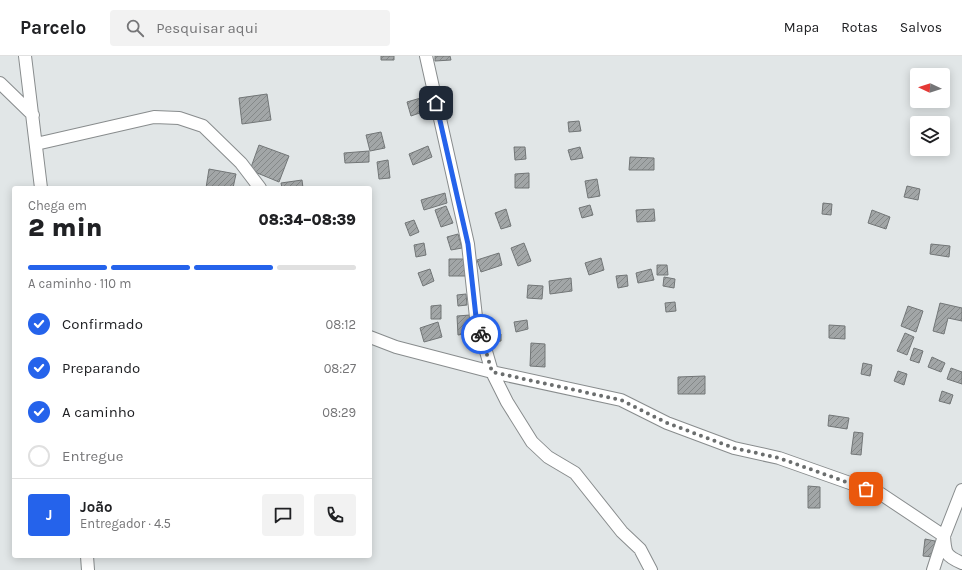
<!DOCTYPE html>
<html lang="pt">
<head>
<meta charset="utf-8">
<style>
	:root { --surface:#fff; --page:#f2f2f2; --text:#202124; --muted:#757577; --line:#e0e0e0; --accent:#2563eb }
	body { margin:0; font-family:Karla,sans-serif; background:var(--page); color:var(--text); height:100vh; display:flex; flex-direction:column; font-size:15px; white-space:nowrap }
	* { box-sizing:border-box; margin:0 }
	p { font-size:13px; color:var(--muted) }
	.icon { flex:none; width:22px; height:22px; fill:none; stroke:currentColor; stroke-width:2; stroke-linecap:round; stroke-linejoin:round }
	.map { position:relative; flex:1; overflow:hidden }
	.sheet { position:absolute; left:12px; top:130px; width:360px; height:372px; display:flex; flex-direction:column; background:var(--surface); border-radius:4px; box-shadow:0 2px 10px #0003 }
	.sheet>* { flex:none }
	.needle { width:26px; rotate:274deg }
	.fabs { position:absolute; left:910px; top:12px; display:grid; gap:8px }
	.fabs a { display:grid; place-items:center; width:40px; height:40px; border-radius:4px; background:var(--surface); box-shadow:0 2px 10px #0003; font-size:20px }
	.pin { position:absolute; display:grid; place-items:center; width:34px; height:34px; color:#fff; margin:-17px; border-radius:8px; box-shadow:0 2px 6px #0006 }
	.courier { position:absolute; display:grid; place-items:center; width:40px; height:40px; margin:-20px; border:3px solid #2563eb; border-radius:50%; background:#fff; color:#222; box-shadow:0 1px 5px #0007 }
	.head em { font-style:normal; font-weight:800 }
	.head div { display:flex; flex-direction:column-reverse }
	.head { display:flex; align-items:center; justify-content:space-between; height:68px; padding:0 16px }
	h1 { font-size:26px; font-weight:800; line-height:30px }
	.bar { display:grid; grid-template-columns:repeat(4,1fr); gap:6px 4px; align-content:center; height:48px; padding:0 16px }
	.bar i { height:5px; border-radius:3px; background:var(--line) }
	.bar .selected { background:var(--accent) }
	.bar p { grid-column:span 4 }
	.line { display:flex; align-items:center; gap:10px; padding:0 16px; border-top:1px solid var(--line) }
	.line div { flex:1 }
	.round { display:grid; place-items:center; flex:none; width:42px; height:42px; border-radius:4px; background:var(--page) }
	ol { padding:0 16px; list-style:none }
	li { display:flex; align-items:center; gap:12px; height:44px }
	li p { margin-inline-start:auto }
	li .icon { padding:4px; border-radius:50%; background:var(--accent); color:#fff; stroke-width:4 }
	li:last-child { color:var(--muted) }
	li i { width:22px; height:22px; border:2px solid var(--line); border-radius:50% }
	header { display:flex; align-items:center; gap:24px; box-sizing:border-box; height:56px; padding:0 20px; background:var(--surface); border-bottom:1px solid var(--line) }
	header strong { font-size:19px }
	nav { display:flex; gap:22px; margin-inline-start:auto; font-size:14px }
	.search { width:280px; height:36px; background:var(--page); display:flex; align-items:center; gap:10px; box-sizing:border-box; padding:0 14px; border-radius:4px; color:var(--muted); font-size:15px }
	.map>svg:first-child { display:block }
	.building { fill:url(#building-hatch); stroke:#727677 }
	.lines { fill:none; stroke-linecap:round; stroke-linejoin:round }
	.minor-casing { stroke:#888c8d; stroke-width:14 }
	.minor { stroke:#fff; stroke-width:12 }
	.done { stroke:#6b6e6e; stroke-width:4; stroke-dasharray:0 7.2 }
	.route { stroke:#2563eb; stroke-width:5 }
</style>
</head>
<body>
<header>
<strong>Parcelo</strong>
<div class="search"><svg class="icon" aria-label="search" viewBox="0 0 24 24"><circle cx="10" cy="10" r="6"/><path d="M15 15l6 6"/></svg>Pesquisar aqui</div>
<nav><a>Mapa</a><a>Rotas</a><a>Salvos</a></nav>
</header>
<div class="map">
<svg width="962" height="514" viewBox="0 0 962 514">
	<defs>
		<pattern id="building-hatch" width="6" height="6" patternUnits="userSpaceOnUse"><rect width="6" height="6" fill="#a2a6a7"/><path d="M-1 1l2-2M0 6l6-6M5 7l2-2" fill="none" stroke="#848888"/></pattern>
	</defs>
	<rect width="100%" height="100%" fill="#e1e6e7"/>
	<path class="building" d="M 381,0 L 394,0 L 394,4 L 381,4 Z
		M 435,0 L 450,0 L 451,4 L 435,5 Z
		M 267,38 L 271,64 L 242,68 L 239,42 Z
		M 424,41 L 428,54 L 411,60 L 407,46 Z
		M 579,65 L 581,75 L 569,76 L 568,66 Z
		M 381,76 L 385,92 L 370,95 L 366,79 Z
		M 259,89 L 289,100 L 279,126 L 250,114 Z
		M 428,90 L 432,101 L 413,109 L 409,98 Z
		M 514,91 L 525,91 L 526,103 L 515,104 Z
		M 580,91 L 583,102 L 571,104 L 568,94 Z
		M 369,95 L 369,106 L 345,107 L 344,97 Z
		M 630,101 L 654,102 L 654,114 L 629,114 Z
		M 388,104 L 390,122 L 379,123 L 377,106 Z
		M 209,113 L 236,118 L 233,132 L 206,132 Z
		M 529,117 L 529,132 L 515,132 L 515,118 Z
		M 597,123 L 600,140 L 588,142 L 585,125 Z
		M 302,124 L 303,132 L 282,132 L 281,127 Z
		M 907,130 L 920,133 L 918,144 L 904,141 Z
		M 445,137 L 447,147 L 424,154 L 421,144 Z
		M 823,147 L 832,148 L 831,159 L 822,158 Z
		M 590,149 L 593,159 L 582,162 L 579,152 Z
		M 446,150 L 453,167 L 441,171 L 435,154 Z
		M 506,153 L 511,170 L 501,173 L 495,157 Z
		M 654,153 L 655,165 L 637,166 L 636,154 Z
		M 872,154 L 890,161 L 886,173 L 868,167 Z
		M 414,164 L 419,176 L 410,180 L 405,167 Z
		M 458,178 L 462,192 L 451,194 L 447,181 Z
		M 424,187 L 426,199 L 416,201 L 414,189 Z
		M 524,187 L 531,205 L 518,210 L 511,192 Z
		M 931,188 L 950,190 L 949,201 L 930,198 Z
		M 499,197 L 502,209 L 481,216 L 477,204 Z
		M 601,202 L 604,214 L 589,219 L 585,207 Z
		M 449,203 L 465,203 L 466,220 L 449,220 Z
		M 657,209 L 667,209 L 668,219 L 657,219 Z
		M 430,213 L 434,225 L 423,230 L 418,217 Z
		M 651,213 L 654,224 L 638,227 L 636,217 Z
		M 627,219 L 628,230 L 618,232 L 616,220 Z
		M 664,221 L 675,223 L 674,232 L 663,230 Z
		M 571,222 L 572,235 L 550,238 L 549,225 Z
		M 528,229 L 543,230 L 542,243 L 527,242 Z
		M 466,238 L 467,249 L 458,250 L 457,239 Z
		M 675,246 L 676,255 L 666,256 L 665,247 Z
		M 940,247 L 962,252 L 962,265 L 948,262 L 944,278 L 933,275 Z
		M 441,249 L 441,263 L 431,263 L 431,250 Z
		M 908,250 L 923,255 L 916,276 L 901,270 Z
		M 470,259 L 471,277 L 458,279 L 457,260 Z
		M 527,264 L 528,273 L 516,276 L 514,266 Z
		M 438,266 L 442,281 L 424,286 L 420,272 Z
		M 829,269 L 845,270 L 845,283 L 829,282 Z
		M 905,277 L 914,281 L 907,299 L 897,295 Z
		M 501,278 L 501,285 L 491,286 L 491,279 Z
		M 531,287 L 545,288 L 545,311 L 530,310 Z
		M 914,292 L 923,295 L 919,307 L 910,304 Z
		M 932,301 L 945,307 L 941,316 L 928,311 Z
		M 863,307 L 872,309 L 870,320 L 861,318 Z
		M 951,312 L 962,316 L 962,328 L 947,323 Z
		M 898,315 L 907,318 L 904,329 L 894,325 Z
		M 705,320 L 705,338 L 678,338 L 678,321 Z
		M 942,335 L 953,339 L 950,348 L 939,345 Z
		M 829,359 L 849,362 L 847,373 L 828,370 Z
		M 854,376 L 863,377 L 861,399 L 851,398 Z
		M 808,430 L 820,431 L 820,452 L 808,452 Z
		M 925,483 L 935,485 L 933,501 L 923,500 Z"/>
	<g class="lines">
		<defs>
			<path id="minor" d="M 25,0 L 41,132
				M 426,0 L 468,188 L 476,261 L 492,316 L 507,346 L 532,386 L 548,401 L 575,417 L 622,476 L 640,493 L 651,514
				M 0,27 L 33,59
				M 36,88 L 154,61 L 179,62 L 203,70 L 241,107 L 260,132
				M 370,281 L 396,291 L 492,316 L 621,344 L 667,367 L 734,392 L 779,402 L 881,438 L 944,480 C 945,498 946,500 962,507
				M 87,500 L 88,514
				M 933,514 L 944,480 L 962,434"/>
		</defs>
		<use href="#minor" class="minor-casing"/>
		<use href="#minor" class="minor"/>
	</g>
	<g class="lines">
		<path class="done" d="M 481,278 L 492,316 L 621,344 L 667,367 L 734,392 L 779,402 L 866,433"/>
		<path class="route" d="M 436,47 L 468,188 L 476,261 L 481,278"/>
	</g>
</svg>
<div class="fabs">
<a><svg class="needle" viewBox="-14 -14 28 28"><path d="M0-13l5 13h-10z" fill="#e53935"/><path d="M0 13l5-13h-10z" fill="#757577"/></svg></a>
<a><svg class="icon" aria-label="layers" viewBox="0 0 24 24"><path d="M12 4l9 5-9 5-9-5zM3 14l9 5 9-5"/></svg></a>
</div>
<div class="pin" style="left:866px;top:433px;background:#ea580c"><svg class="icon" aria-label="bag" viewBox="0 0 24 24"><path d="M5 8h14l-1 12H6zM9 8a3 3 0 0 1 6 0"/></svg></div>
<div class="pin" style="left:436px;top:47px;background:#1f2937"><svg class="icon" aria-label="home" viewBox="0 0 24 24"><path d="M3 11l9-7 9 7M6 9v11h12V9"/></svg></div>
<div class="courier" style="left:481px;top:278px"><svg class="icon" aria-label="bike" viewBox="0 0 24 24"><circle cx="6" cy="16" r="4"/><circle cx="18" cy="16" r="4"/><path d="M6 16l4-8h5l3 8M10 8l3 8H6M13 5h3"/></svg></div>
<section class="sheet">
<div class="head"><div><h1>2 min</h1><p>Chega em</p></div><em>08:34–08:39</em></div>
<div class="bar"><i class="selected"></i><i class="selected"></i><i class="selected"></i><i></i><p>A caminho · 110 m</p></div>
<ol>
<li><svg class="icon" aria-label="check" viewBox="0 0 24 24"><path d="M5 12l5 5 9-10"/></svg>Confirmado<p>08:12</p></li>
<li><svg class="icon" aria-label="check" viewBox="0 0 24 24"><path d="M5 12l5 5 9-10"/></svg>Preparando<p>08:27</p></li>
<li><svg class="icon" aria-label="check" viewBox="0 0 24 24"><path d="M5 12l5 5 9-10"/></svg>A caminho<p>08:29</p></li>
<li><i></i>Entregue</li>
</ol>
<div class="line" style="height:72px"><b class="round" style="background:var(--accent);color:#fff">J</b><div><b>João</b><p>Entregador · 4.5</p></div><a class="round"><svg class="icon" aria-label="chat" viewBox="0 0 24 24"><path d="M4 5h16v11H9l-5 4z"/></svg></a><a class="round"><svg class="icon" aria-label="phone" viewBox="0 0 24 24"><path d="M5 4h4l2 5-3 2q2 4 5 5l2-3 5 2v4C11 20 4 13 5 4z"/></svg></a></div>
</section>
</div>
</body>
</html>
